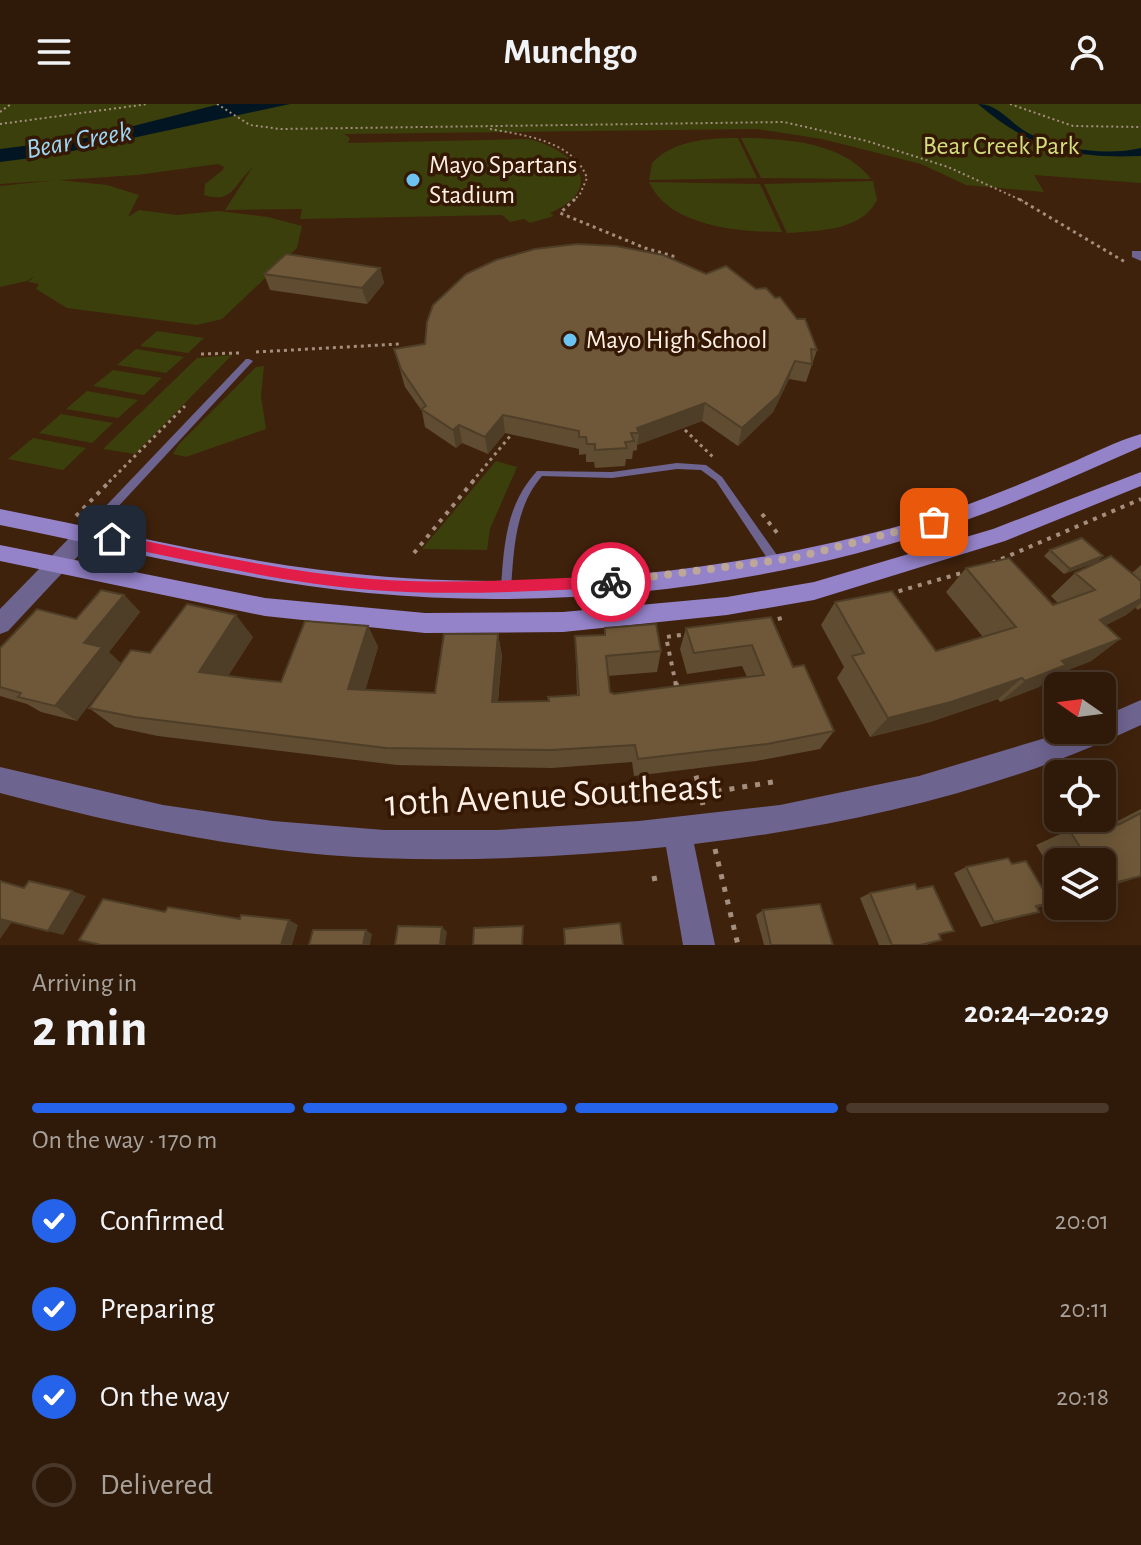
<!DOCTYPE html>
<html lang="en">
<head>
<meta charset="utf-8">
<style>
	:root { --surface:#2f1a09; --page:#372312; --text:#f1f3f6; --muted:#a7a19c; --line:#4a382a; --accent:#2563eb }
	body { margin:0; font-family:"Alegreya Sans",sans-serif; background:var(--page); color:var(--text); height:100vh; display:flex; flex-direction:column; font-size:30px; white-space:nowrap }
	* { box-sizing:border-box; margin:0 }
	p { font-size:26px; color:var(--muted) }
	.icon { flex:none; width:44px; height:44px; fill:none; stroke:currentColor; stroke-width:2; stroke-linecap:round; stroke-linejoin:round }
	.map { position:relative; height:841px; overflow:hidden }
	.panel { display:flex; flex-direction:column; background:var(--surface); flex:1 }
	.panel>* { flex:none }
	.needle { width:52px; rotate:284deg }
	.tools { position:absolute; left:1044px; top:568px; display:grid; gap:16px }
	.tools a { display:grid; place-items:center; width:72px; height:72px; border-radius:12px; background:var(--surface); box-shadow:0 4px 20px #0003,0 0 0 2px var(--line); font-size:40px }
	.pin { position:absolute; display:grid; place-items:center; width:68px; height:68px; color:#fff; margin:-34px; border-radius:16px; box-shadow:0 4px 12px #0006 }
	.courier { position:absolute; display:grid; place-items:center; width:80px; height:80px; margin:-40px; border:6px solid #e11d48; border-radius:50%; background:#fff; color:#222; box-shadow:0 2px 10px #0007 }
	.summary em { font-style:normal; font-weight:700 }
	.summary div { display:flex; flex-direction:column-reverse }
	.summary { display:flex; align-items:center; justify-content:space-between; height:136px; padding:0 32px }
	h1 { font-size:52px; font-weight:700; line-height:60px }
	.bar { display:grid; grid-template-columns:repeat(4,1fr); gap:12px 8px; align-content:center; height:96px; padding:0 32px }
	.bar i { height:10px; border-radius:6px; background:var(--line) }
	.bar .on { background:var(--accent) }
	.bar p { grid-column:span 4 }
	ol { padding:0 32px; list-style:none }
	li { display:flex; align-items:center; gap:24px; height:88px }
	li p { margin-inline-start:auto }
	li .icon { padding:8px; border-radius:50%; background:var(--accent); color:#fff; stroke-width:4 }
	li:last-child { color:var(--muted) }
	li i { width:44px; height:44px; border:4px solid var(--line); border-radius:50% }
	header { display:flex; justify-content:space-between; align-items:center; height:104px; padding:0 32px; background:var(--surface); font-size:36px; font-weight:700 }
	.map>svg:first-child { display:block }
	.green { fill:#3b3f0c }
	.water { fill:#011622 }
	.lines { fill:none; stroke-linecap:round; stroke-linejoin:round }
	.path-far3 { stroke:#a48e7e; stroke-width:2; stroke-dasharray:2 3; stroke-linecap:butt }
	.path-far2 { stroke:#a48e7e; stroke-width:3; stroke-dasharray:3 4; stroke-linecap:butt }
	.path-far1 { stroke:#a48e7e; stroke-width:4; stroke-dasharray:4 6; stroke-linecap:butt }
	.path { stroke:#a48e7e; stroke-width:5; stroke-dasharray:5 8; stroke-linecap:butt }
	.service { fill:#6e6490; fill-rule:evenodd }
	.minor { fill:#6e6490; fill-rule:evenodd }
	.secondary { fill:#9583ca; fill-rule:evenodd }
	.wall { fill:#5f4c31 }
	.shaded-wall { fill:#4e3e28 }
	.building { fill:#6f5839; stroke:#4e3e28; stroke-width:2 }
	.route { fill:#e11d48 }
	.done { stroke:#bca799; stroke-width:8; stroke-dasharray:0 14.4 }
	.poi-dot { fill:#6cc3f2; stroke:#341803; stroke-width:3 }
	.labels { text-anchor:middle; dominant-baseline:central; stroke-width:7; stroke-linejoin:round; paint-order:stroke }
	.far-park-label { font-size:26px; fill:#d3df7c; stroke:#341803 }
	.far-poi-label { font-size:26px; fill:#ffefe5; stroke:#341803; text-anchor:start }
	.far-water-label { font-size:28px; font-style:italic; fill:#9cd5f6; stroke:#341803 }
	.near-street-label { font-size:38px; fill:#ffefe5; stroke:#341803 }
</style>
</head>
<body>
<header><svg class="icon" aria-label="menu" viewBox="0 0 24 24"><path d="M4 6h16M4 12h16M4 18h16"/></svg>Munchgo<svg class="icon" aria-label="person" viewBox="0 0 24 24"><circle cx="12" cy="8" r="4"/><path d="M4 21q1-7 8-7t8 7"/></svg></header>
<div class="map">
<svg width="1141" height="841" viewBox="0 0 1141 841">
	<rect width="100%" height="100%" fill="#3f220c"/>
	<path class="green" d="M 0,0 L 1141,0 L 1141,79 L 1034,71 L 1044,88 L 966,81 L 921,60 L 822,35 L 757,25 L 344,30 L 350,34 L 348,39 L 528,35 C 573,45 609,83 550,109 L 554,112 L 530,119 L 524,115 L 510,118 L 502,111 L 300,115 L 302,105 L 225,106 L 252,64 C 233,81 233,100 204,91 L 205,80 L 223,66 L 224,63 L 218,60 L 137,71 L 0,80 Z
		M 738,34 L 757,74 L 649,76 L 652,59 C 673,36 709,34 738,34 Z
		M 741,34 C 784,34 844,38 871,75 L 761,74 Z
		M 59,76 L 107,81 L 139,91 L 128,113 L 139,106 L 177,111 L 218,107 L 268,113 L 302,122 L 297,144 L 222,215 L 197,221 L 67,204 L 36,185 L 39,180 L 28,178 L 35,172 L 27,177 L 0,183 L 0,82 Z
		M 873,77 L 877,96 C 862,127 817,127 787,129 L 764,80 Z
		M 649,78 L 760,80 L 782,128 C 740,128 669,123 649,78 Z
		M 157,227 L 204,234 L 188,249 L 140,242 Z
		M 136,245 L 184,253 L 166,269 L 117,261 Z
		M 232,251 L 135,350 L 103,345 L 197,254 Z
		M 264,262 L 261,292 L 266,325 L 186,353 L 173,350 L 179,340 L 256,263 Z
		M 113,266 L 162,274 L 144,291 L 93,282 Z
		M 87,287 L 138,296 L 118,314 L 66,305 Z
		M 61,310 L 113,319 L 92,339 L 39,329 Z
		M 33,334 L 86,344 L 63,366 L 8,355 Z
		M 496,357 L 517,363 L 490,425 L 487,446 L 422,445 Z"/>
	<path class="water" d="M 220,0 L 290,0 L 54,51 L 0,58 L 0,45 L 86,34 Z
		M 978,0 C 1000,0 1011,21 1030,30 C 1062,46 1106,52 1141,44 L 1141,52 C 1073,55 1030,45 978,0 Z"/>
	<g class="lines">
		<path class="path-far3" d="M 217,0 L 250,21 L 280,25 L 784,18 L 867,37 L 948,63 L 1023,97
			M 1010,0 L 1073,22 L 1141,23
			M 0,8 L 11,0
			M 0,20 L 148,0
			M 490,25 C 524,31 574,37 587,74 L 580,90 L 573,97"/>
		<path class="path-far2" d="M 575,95 L 560,109 L 645,144 L 673,152 L 672,156
			M 1019,95 L 1125,158
			M 256,248 L 399,240
			M 201,250 L 239,249
			M 685,326 L 715,355
			M 109,378 L 185,302
			M 472,378 L 511,331"/>
		<path class="path-far1" d="M 762,410 L 778,430
			M 76,412 L 111,376
			M 414,449 L 474,376
			M 992,459 L 1141,395
			M 889,490 L 965,468
			M 768,517 L 787,513
			M 676,581 L 666,533 L 688,530"/>
		<path class="path" d="M 676,579 L 677,584
			M 693,659 L 703,701
			M 626,695 L 700,690 L 773,678
			M 715,745 L 738,841
			M 652,775 L 662,773"/>
		<path class="service" d="M 246,255 L 249,255 L 253,257 L 90,433 L 82,433 L 81,430 L 82,427 Z
			M 677,359 L 706,361 L 722,373 L 779,454 L 780,457 L 779,460 L 771,460 L 716,377 L 701,366 L 677,365 L 612,374 L 542,372 C 515,403 514,445 511,484 L 510,487 L 506,488 L 502,487 L 501,484 C 504,440 506,401 537,367 L 612,368 Z"/>
		<path class="minor" d="M 1132,147 L 1141,147 L 1141,157 L 1132,153 Z
			M 86,422 L 93,424 L 96,430 L 93,436 L 8,527 L 0,530 L 0,505 L 79,424 Z
			M 1141,596 L 1141,621 C 1001,687 848,722 694,740 L 715,841 L 683,841 L 666,743 C 554,754 440,760 327,751 C 216,741 108,718 0,689 L 0,663 L 163,701 L 273,717 L 384,726 L 497,726 L 639,717 L 780,701 L 919,672 L 1072,626 L 1102,626 L 1102,613 Z"/>
		<path class="secondary" d="M 1141,330 L 1141,343 C 1076,371 1013,401 946,423 C 763,484 559,507 368,489 C 243,477 122,445 0,421 L 0,405 C 107,426 213,452 321,466 C 516,491 721,472 910,419 C 964,404 1016,382 1068,360 C 1092,350 1116,337 1141,330 Z
			M 1141,368 L 1141,382 L 1005,437 L 814,496 L 727,511 L 563,528 L 425,529 L 265,512 L 0,457 L 0,441 L 265,494 L 425,509 L 563,508 L 727,493 L 814,478 L 993,425 Z"/>
	</g>
	<path class="wall" d="M 380,164 L 384,179 L 367,200 L 270,186 L 264,170 Z
		M 427,218 L 817,246 L 806,278 L 789,275 L 773,308 L 738,342 L 702,317 L 637,341 L 637,346 L 633,347 L 632,355 L 626,355 L 625,362 L 595,364 L 594,358 L 586,358 L 586,350 L 579,351 L 579,345 L 505,329 L 488,350 L 462,339 L 456,344 L 425,323 L 422,307 L 405,283 L 394,245 L 425,240 Z
		M 1050,446 L 1103,452 L 1097,458 L 1064,470 L 1044,452 Z
		M 1141,461 L 1141,504 L 1137,506 L 1136,503 L 1126,511 L 1106,521 L 1120,535 L 1091,557 L 1053,572 L 1039,583 L 1000,598 L 998,595 L 930,618 L 870,633 L 837,574 L 844,563 L 821,521 L 835,498 L 936,547 L 983,533 L 946,488 L 966,464 L 1053,501 L 1058,499 L 1051,492 L 1075,469 L 1132,469 Z
		M 124,491 L 140,508 L 109,548 L 77,617 L 41,608 L 27,600 L 0,592 L 0,544 L 76,515 Z
		M 771,513 L 793,563 L 834,627 L 820,645 L 756,657 L 634,672 L 632,658 L 552,664 L 397,661 L 158,632 L 115,623 L 89,604 L 150,549 L 253,533 L 228,572 L 281,578 L 368,522 L 378,543 L 365,586 L 435,589 L 498,530 L 502,552 L 498,597 L 549,597 L 577,591 L 575,532 L 604,531 L 605,524 L 661,547 L 657,568 L 608,572 L 610,588 L 614,590 L 747,573 L 742,562 L 687,570 L 680,545 L 686,524 Z
		M 1141,705 L 1141,772 L 1102,785 L 1102,758 L 1058,758 L 1058,777 L 1036,741 L 1069,726 L 1116,718 Z
		M 1012,760 L 1051,799 L 1037,804 L 1039,808 L 981,823 L 954,769 L 966,763 Z
		M 917,785 L 954,827 L 939,831 L 941,836 L 926,841 L 879,841 L 860,794 L 870,789 Z
		M 763,806 L 833,841 L 764,841 L 756,811 Z"/>
	<path class="shaded-wall" d="M 380,164 L 384,179 L 367,200 L 362,184 Z
		M 795,257 L 789,275 L 773,308 L 738,342 L 742,324 Z
		M 705,299 L 702,317 L 637,341 L 639,329 L 637,324 Z
		M 503,311 L 505,329 L 488,350 L 485,333 Z
		M 459,321 L 462,339 L 456,344 L 453,326 Z
		M 1103,452 L 1097,458 L 1064,470 L 1070,465 Z
		M 124,491 L 140,508 L 109,548 L 121,559 L 77,617 L 55,602 L 84,539 Z
		M 1141,495 L 1141,499 L 1126,511 L 1073,538 L 1100,516 Z
		M 236,511 L 253,533 L 218,588 L 199,568 Z
		M 368,522 L 378,543 L 360,605 L 348,585 Z
		M 498,530 L 502,552 L 496,617 L 492,598 Z
		M 1120,535 L 1091,557 L 1053,572 L 1039,583 L 1000,598 L 1025,577 L 1062,557 Z
		M 1022,574 L 998,595 L 930,618 L 870,633 L 888,614 Z
		M 1141,772 L 1102,785 L 1102,783 Z
		M 72,787 L 86,792 L 63,831 L 48,827 Z
		M 0,815 L 12,818 L 0,835 Z
		M 289,816 L 298,821 L 292,841 L 281,841 Z
		M 442,823 L 447,828 L 445,841 L 440,841 Z
		M 366,826 L 372,830 L 370,841 L 363,841 Z"/>
	<path class="building" d="M 577,140 L 616,142 L 663,151 L 706,170 L 726,162 L 756,185 L 766,184 L 775,194 L 780,193 L 797,215 L 805,215 L 817,246 L 811,245 L 812,260 L 795,257 L 779,291 L 742,324 L 705,299 L 637,324 L 639,329 L 631,329 L 634,337 L 625,338 L 627,344 L 595,346 L 595,340 L 587,340 L 586,333 L 579,333 L 579,327 L 503,311 L 485,333 L 459,321 L 453,326 L 421,305 L 426,302 L 401,265 L 394,245 L 425,240 L 427,218 L 433,201 L 466,170 L 496,156 L 535,145 Z
		M 286,150 L 380,164 L 362,184 L 264,170 Z
		M 1082,434 L 1103,452 L 1070,465 L 1050,446 Z
		M 1111,452 L 1141,477 L 1141,495 L 1100,516 L 1120,535 L 1062,557 L 1066,561 L 1025,577 L 1022,574 L 951,598 L 888,614 L 852,552 L 864,549 L 835,498 L 892,487 L 936,547 L 1016,523 L 966,464 L 1009,454 L 1053,501 L 1095,486 L 1075,469 Z
		M 101,486 L 124,491 L 84,539 L 102,543 L 55,602 L 18,593 L 21,589 L 0,583 L 0,544 L 37,505 L 76,515 Z
		M 187,500 L 236,511 L 199,568 L 252,575 L 281,578 L 305,517 L 368,522 L 348,585 L 435,589 L 444,530 L 498,530 L 492,598 L 549,597 L 548,593 L 579,591 L 575,532 L 605,531 L 605,524 L 656,520 L 661,547 L 606,552 L 610,588 L 614,590 L 764,571 L 752,541 L 694,549 L 686,524 L 771,513 L 793,563 L 804,561 L 834,627 L 767,640 L 638,655 L 635,641 L 551,646 L 386,644 L 134,613 L 89,604 L 131,546 L 150,549 Z
		M 1141,709 L 1141,772 L 1106,781 L 1102,776 L 1102,758 L 1090,758 L 1069,726 L 1113,715 L 1118,721 Z
		M 1008,754 L 1012,760 L 1026,757 L 1051,799 L 1036,802 L 1039,808 L 994,818 L 966,763 Z
		M 0,777 L 24,784 L 29,777 L 72,787 L 48,827 L 0,815 Z
		M 915,780 L 917,785 L 933,782 L 954,827 L 939,830 L 941,836 L 920,841 L 892,841 L 870,789 Z
		M 103,795 L 165,808 L 168,803 L 240,815 L 241,811 L 289,816 L 281,841 L 101,841 L 79,836 Z
		M 820,800 L 833,841 L 771,841 L 763,806 Z
		M 620,819 L 623,841 L 565,841 L 564,825 Z
		M 398,822 L 442,823 L 440,841 L 395,841 Z
		M 523,822 L 522,841 L 473,841 L 474,824 Z
		M 313,826 L 366,826 L 363,841 L 309,841 Z"/>
	<path class="route" d="M 112,430 C 198,448 284,468 372,475 C 451,481 531,475 611,472 L 617,478 L 611,484 C 531,487 451,492 372,486 C 284,479 198,458 112,441 L 106,435 Z"/>
	<g class="lines">
		<path class="done" d="M 611,478 L 794,454 L 934,418"/>
	</g>
	<g class="poi-dot">
		<circle cx="413" cy="76" r="8"/>
		<circle cx="570" cy="236" r="8"/>
	</g>
	<g class="labels">
		<g class="far-park-label">
			<text x="1001" y="42">Bear Creek Park</text>
		</g>
		<g class="far-poi-label">
			<text x="429" y="61">Mayo Spartans<tspan x="429" dy="30">Stadium</tspan></text>
			<text x="586" y="236">Mayo High School</text>
		</g>
		<g class="far-water-label">
			<text transform="translate(79 37) rotate(-10)">Bear Creek</text>
		</g>
		<g class="near-street-label">
			<text transform="translate(553 692) rotate(-3)">10th Avenue Southeast</text>
		</g>
	</g>
</svg>
<div class="tools">
<a><svg class="needle" viewBox="-14 -14 28 28"><path d="M0-13l5 13h-10z" fill="#e53935"/><path d="M0 13l5-13h-10z" fill="#a7a19c"/></svg></a>
<a><svg class="icon" aria-label="locate" viewBox="0 0 24 24"><circle cx="12" cy="12" r="6"/><path d="M12 2v4M12 18v4M2 12h4M18 12h4"/></svg></a>
<a><svg class="icon" aria-label="layers" viewBox="0 0 24 24"><path d="M12 4l9 5-9 5-9-5zM3 14l9 5 9-5"/></svg></a>
</div>
<div class="pin" style="left:934px;top:418px;background:#ea580c"><svg class="icon" aria-label="bag" viewBox="0 0 24 24"><path d="M5 8h14l-1 12H6zM9 8a3 3 0 0 1 6 0"/></svg></div>
<div class="pin" style="left:112px;top:435px;background:#1f2937"><svg class="icon" aria-label="home" viewBox="0 0 24 24"><path d="M3 11l9-7 9 7M6 9v11h12V9"/></svg></div>
<div class="courier" style="left:611px;top:478px"><svg class="icon" aria-label="bike" viewBox="0 0 24 24"><circle cx="6" cy="16" r="4"/><circle cx="18" cy="16" r="4"/><path d="M6 16l4-8h5l3 8M10 8l3 8H6M13 5h3"/></svg></div>
</div>
<section class="panel">
<div class="summary"><div><h1>2 min</h1><p>Arriving in</p></div><em>20:24–20:29</em></div>
<div class="bar"><i class="on"></i><i class="on"></i><i class="on"></i><i></i><p>On the way · 170 m</p></div>
<ol>
<li><svg class="icon" aria-label="check" viewBox="0 0 24 24"><path d="M5 12l5 5 9-10"/></svg>Confirmed<p>20:01</p></li>
<li><svg class="icon" aria-label="check" viewBox="0 0 24 24"><path d="M5 12l5 5 9-10"/></svg>Preparing<p>20:11</p></li>
<li><svg class="icon" aria-label="check" viewBox="0 0 24 24"><path d="M5 12l5 5 9-10"/></svg>On the way<p>20:18</p></li>
<li><i></i>Delivered</li>
</ol>
</section>
</body>
</html>
